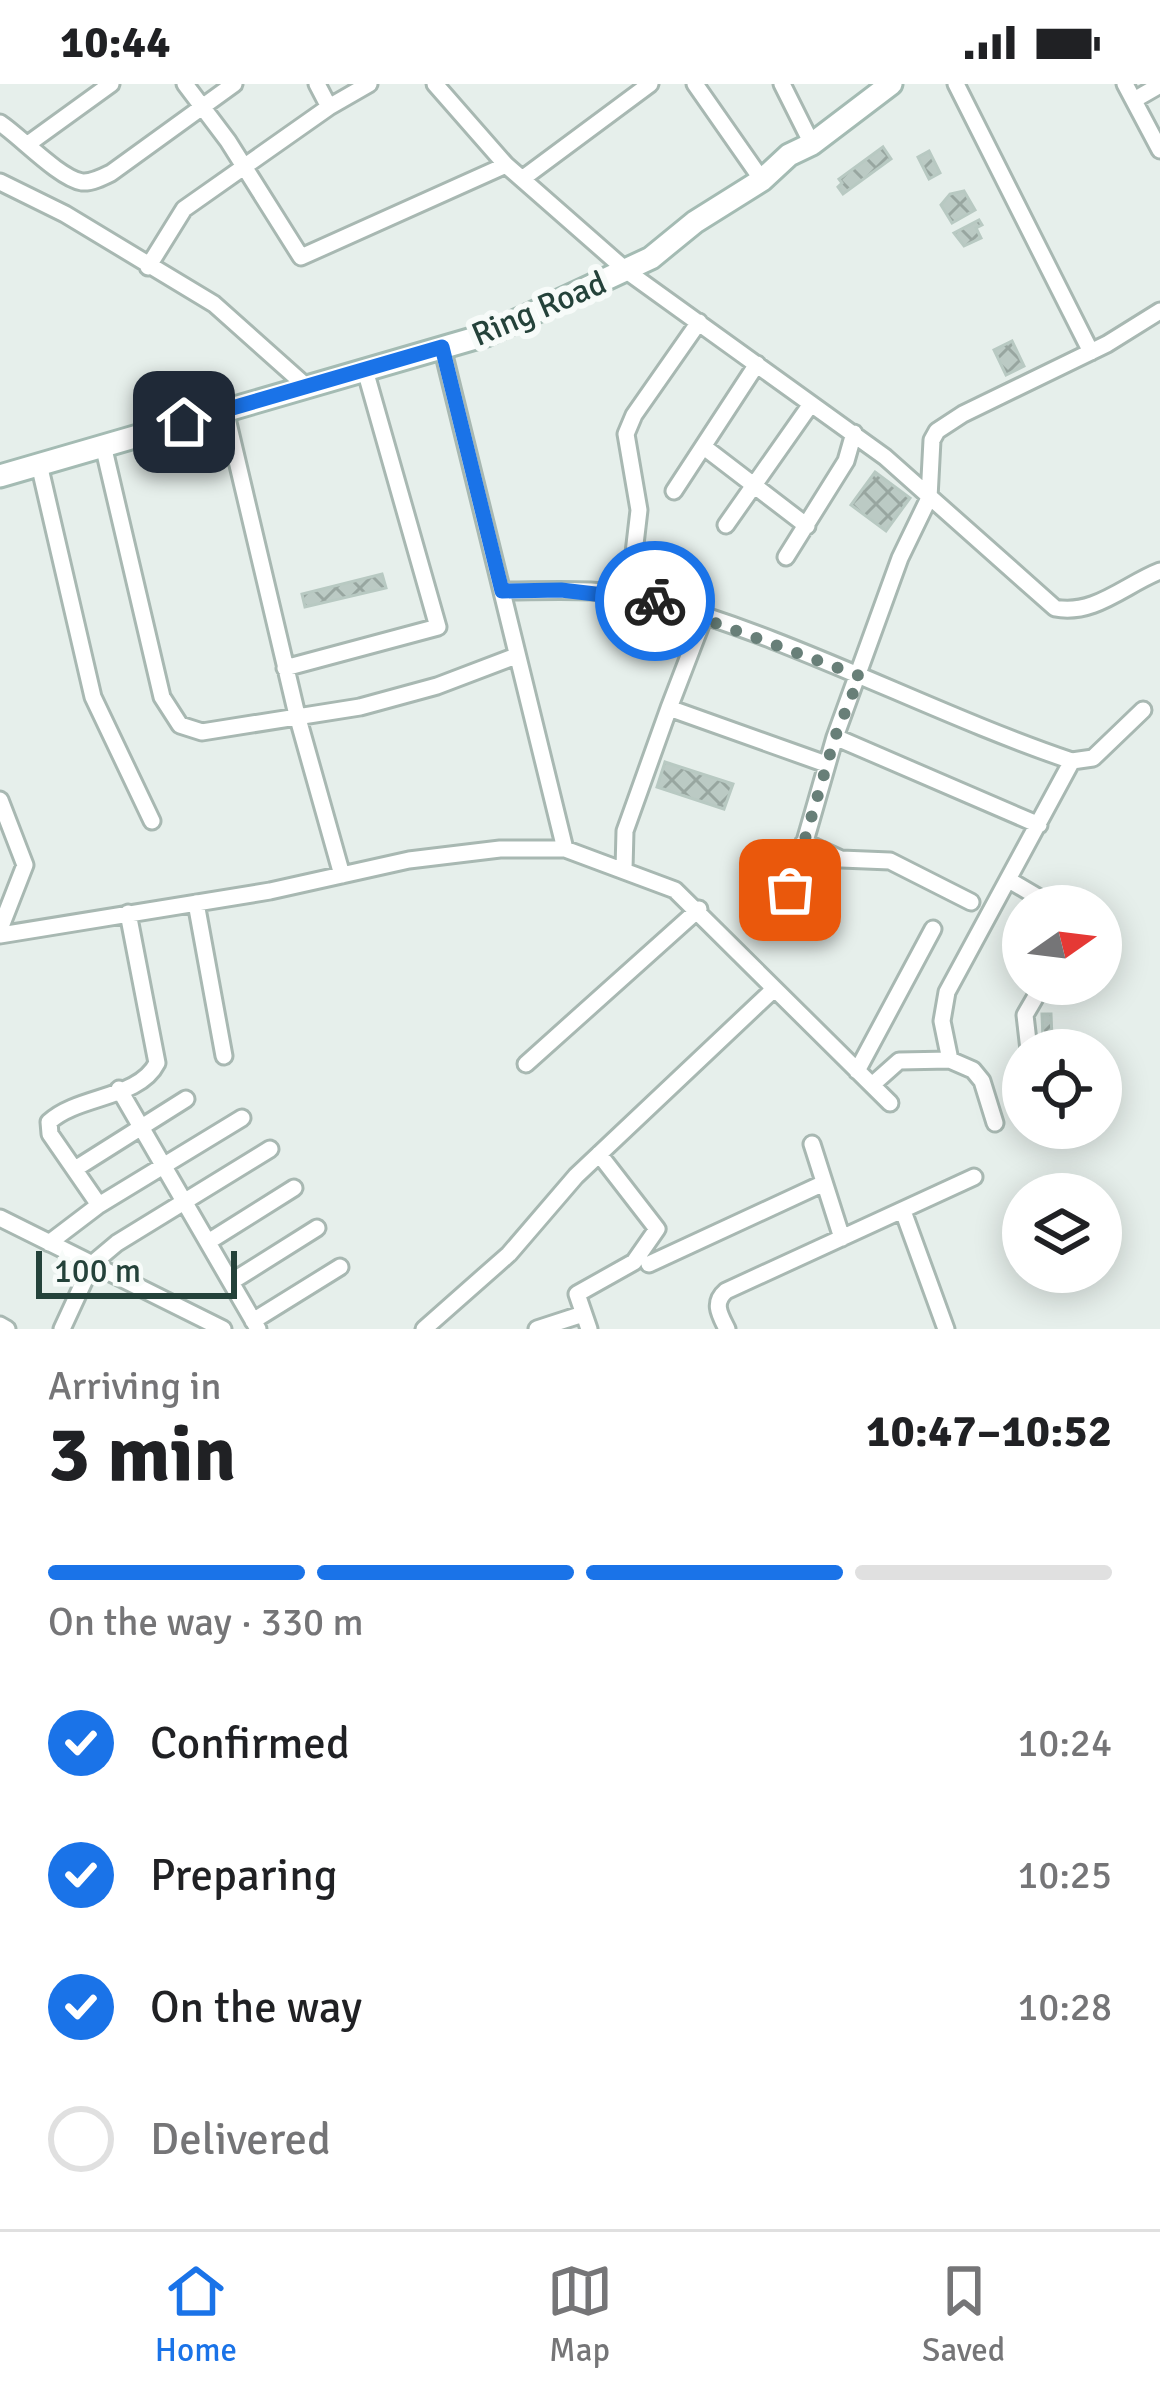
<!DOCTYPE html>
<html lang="en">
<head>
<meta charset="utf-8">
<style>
	:root { --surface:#fff; --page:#f6f6f6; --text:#202124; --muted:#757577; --line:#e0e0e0; --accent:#1a73e8 }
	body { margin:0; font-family:Signika,sans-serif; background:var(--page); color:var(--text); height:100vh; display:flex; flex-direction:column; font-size:45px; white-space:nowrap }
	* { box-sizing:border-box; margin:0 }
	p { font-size:39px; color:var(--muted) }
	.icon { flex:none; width:66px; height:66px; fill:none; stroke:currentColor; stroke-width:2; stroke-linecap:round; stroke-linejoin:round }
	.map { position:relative; height:1245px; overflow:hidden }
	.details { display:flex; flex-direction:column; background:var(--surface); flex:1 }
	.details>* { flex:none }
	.needle { width:78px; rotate:76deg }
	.tools { position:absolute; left:1002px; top:801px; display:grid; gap:24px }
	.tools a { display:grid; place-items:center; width:120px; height:120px; border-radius:50%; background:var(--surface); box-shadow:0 6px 30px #0003; font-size:60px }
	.scale { position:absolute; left:36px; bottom:30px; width:201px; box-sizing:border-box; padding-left:12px; border:6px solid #24423a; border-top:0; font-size:33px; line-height:42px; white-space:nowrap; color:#24423a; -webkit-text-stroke:9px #f7fbf9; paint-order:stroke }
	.pin { position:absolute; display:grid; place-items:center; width:102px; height:102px; color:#fff; margin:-51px; border-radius:24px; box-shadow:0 6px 18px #0006 }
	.courier { position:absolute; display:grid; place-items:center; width:120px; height:120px; margin:-60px; border:9px solid #1a73e8; border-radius:50%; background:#fff; color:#222; box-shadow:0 3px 15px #0007 }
	.overview em { font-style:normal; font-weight:700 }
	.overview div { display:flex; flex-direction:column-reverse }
	.overview { display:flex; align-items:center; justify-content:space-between; height:204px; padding:0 48px }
	h1 { font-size:78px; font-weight:700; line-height:90px }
	.bar { display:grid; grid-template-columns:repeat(4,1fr); gap:18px 12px; align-content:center; height:144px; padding:0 48px }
	.bar i { height:15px; border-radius:9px; background:var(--line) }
	.bar .active { background:var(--accent) }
	.bar p { grid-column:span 4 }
	ol { padding:0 48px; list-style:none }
	li { display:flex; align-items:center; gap:36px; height:132px }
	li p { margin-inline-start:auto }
	li .icon { padding:12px; border-radius:50%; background:var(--accent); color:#fff; stroke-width:4 }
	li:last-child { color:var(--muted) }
	li i { width:66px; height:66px; border:6px solid var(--line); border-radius:50% }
	.status { display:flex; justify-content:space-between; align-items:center; height:84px; padding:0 60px; background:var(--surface); direction:ltr }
	.status svg { height:33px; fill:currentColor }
	.tabs { display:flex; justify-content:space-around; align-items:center; height:168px; border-top:3px solid var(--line); background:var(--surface); font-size:33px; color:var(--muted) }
	.tabs a { display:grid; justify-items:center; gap:6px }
	.tabs .active { color:var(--accent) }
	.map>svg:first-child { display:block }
	.building { fill:url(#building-cross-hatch); stroke:#b8c9c2; stroke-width:3 }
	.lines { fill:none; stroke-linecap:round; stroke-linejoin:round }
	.street-casing { stroke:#a8b8b2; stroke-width:21 }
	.secondary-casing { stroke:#a4bbb3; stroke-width:27 }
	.street { stroke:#fff; stroke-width:15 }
	.secondary { stroke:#fff; stroke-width:21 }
	.done { stroke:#687f78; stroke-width:12; stroke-dasharray:0 21.6 }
	.route { stroke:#1a73e8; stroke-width:15 }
	.labels { text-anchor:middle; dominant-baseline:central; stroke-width:12; stroke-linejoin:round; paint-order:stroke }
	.street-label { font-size:33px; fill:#24423a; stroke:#f7fbf9 }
</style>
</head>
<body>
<div class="status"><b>10:44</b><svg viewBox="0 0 49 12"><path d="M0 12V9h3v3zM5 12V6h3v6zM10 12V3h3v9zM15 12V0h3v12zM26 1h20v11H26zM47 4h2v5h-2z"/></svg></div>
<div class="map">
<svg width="1160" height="1245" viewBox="0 0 1160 1245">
	<defs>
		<pattern id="building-cross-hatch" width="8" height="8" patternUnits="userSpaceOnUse" patternTransform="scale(3)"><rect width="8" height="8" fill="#bbcac4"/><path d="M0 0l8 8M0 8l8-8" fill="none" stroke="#98a6a0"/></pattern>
	</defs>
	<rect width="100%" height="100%" fill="#e6efeb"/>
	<path class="building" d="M 883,63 L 891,75 L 843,110 L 838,103 L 842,99 L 839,95 Z
		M 929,67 L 940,89 L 929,95 L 918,73 Z
		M 964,107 L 975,126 L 952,139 L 941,121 L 950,110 Z
		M 979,136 L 982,141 L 976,144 L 981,154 L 964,162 L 954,149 Z
		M 1012,257 L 1024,282 L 1006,291 L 994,266 Z
		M 875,388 L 910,414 L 886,447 L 851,421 Z
		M 382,490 L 386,504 L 305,523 L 302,510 Z
		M 665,678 L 733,700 L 724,725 L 657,703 Z
		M 1042,930 L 1051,930 L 1052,954 L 1043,955 Z"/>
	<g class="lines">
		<defs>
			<path id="street" d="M 185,0 L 228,57 L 301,173 L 506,81
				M 435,0 L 506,81 L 628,188 L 885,373 L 1055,524 C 1094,532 1126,500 1160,487
				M 695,0 L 762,96
				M 782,0 L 812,60
				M 956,0 L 1091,268
				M 1125,0 L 1160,66
				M 1134,16 L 1160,1
				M 329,23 L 369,0
				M 0,39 C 21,53 59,94 82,98 C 91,99 103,93 111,89 L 234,0
				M 28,60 L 111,0
				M 522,95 L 650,0
				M 0,98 L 65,130 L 214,220 L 307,303
				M 148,183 L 184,125 L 329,23 L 317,0
				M 442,263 L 565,765
				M 225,326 L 297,631 L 342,791
				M 103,361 L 162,613 L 180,641 L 202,648 L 360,623 L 437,602 L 516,572
				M 704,363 L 807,442
				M 39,380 L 93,613 L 152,737
				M 674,407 L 757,280
				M 726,441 L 811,320
				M 786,473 L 846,377 L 854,349
				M 502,507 C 549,507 603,503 649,515 C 795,554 930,629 1072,677 L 1093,674 L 1143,626
				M 629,512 L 639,426 L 626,350 L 634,331 L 699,238
				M 704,533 L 669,624 L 826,680
				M 285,584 L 438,543 L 365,286
				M 835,653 L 1039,741
				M 0,716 L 25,781 L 0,845
				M 804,758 L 841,775 L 890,777 L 971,818
				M 624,785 L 625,747 L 669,624
				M 1009,796 L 1053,822
				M 791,806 L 835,653 L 900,474 L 929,414 L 932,356 L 937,347 L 963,330 L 1107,260 L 1160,227
				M 196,819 L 224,972
				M 0,851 L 270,807 L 409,776 L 500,765 L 565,765 L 675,806 L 890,1019
				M 1029,966 L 1025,931 L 1043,900
				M 950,976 L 942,937 L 947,908 L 1072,677
				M 526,980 L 699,825
				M 857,987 L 933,845
				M 872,1001 L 899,977 L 950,976 L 973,986 L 982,997 L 995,1039
				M 119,1005 L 258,1245
				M 812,1060 L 842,1154
				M 75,1085 L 186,1015
				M 99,1121 L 242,1034
				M 903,1127 L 946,1245
				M 0,1134 L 223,1245
				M 208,1158 L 294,1104
				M 49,1159 L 99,1121 L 50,1050 L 49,1038 C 78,1011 139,1015 157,979 L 128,829
				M 649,1180 L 824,1099
				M 231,1198 L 317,1144
				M 253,1237 L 340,1183
				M 0,1241 L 7,1245
				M 62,1245 L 92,1180 L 117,1159 L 270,1065
				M 424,1245 L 509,1170 L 576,1092 L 773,906
				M 537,1245 L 583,1230
				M 589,1245 L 577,1210 L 634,1178 L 657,1145 L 599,1070
				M 727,1245 C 720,1231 712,1219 726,1207 L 974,1093"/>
			<path id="secondary" d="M 0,392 L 486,251 L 651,174 L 695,138 L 762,96 L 789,71 L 812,60 L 891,0"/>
		</defs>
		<use href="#street" class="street-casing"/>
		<use href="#secondary" class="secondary-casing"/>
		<use href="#street" class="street"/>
		<use href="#secondary" class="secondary"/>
	</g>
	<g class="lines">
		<path class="done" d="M 655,517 L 860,592 L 835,653 L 790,806"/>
		<path class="route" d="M 184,338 L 442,263 L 502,507 L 561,506 L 655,517"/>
	</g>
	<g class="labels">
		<g class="street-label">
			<text transform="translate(539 225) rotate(-23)">Ring Road</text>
		</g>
	</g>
</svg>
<div class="tools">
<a><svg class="needle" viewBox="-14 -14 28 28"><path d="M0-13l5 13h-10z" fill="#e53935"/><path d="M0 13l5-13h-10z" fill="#757577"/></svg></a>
<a><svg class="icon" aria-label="locate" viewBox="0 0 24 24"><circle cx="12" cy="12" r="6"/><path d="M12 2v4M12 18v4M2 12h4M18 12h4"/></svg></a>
<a><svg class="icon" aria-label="layers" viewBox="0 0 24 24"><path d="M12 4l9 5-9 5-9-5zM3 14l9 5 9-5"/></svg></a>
</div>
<div class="scale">100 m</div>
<div class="pin" style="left:790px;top:806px;background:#ea580c"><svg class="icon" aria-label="bag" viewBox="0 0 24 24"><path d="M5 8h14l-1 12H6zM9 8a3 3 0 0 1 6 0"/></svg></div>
<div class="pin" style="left:184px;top:338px;background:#1f2937"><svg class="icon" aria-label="home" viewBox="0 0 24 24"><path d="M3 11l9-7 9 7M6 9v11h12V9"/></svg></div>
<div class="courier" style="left:655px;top:517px"><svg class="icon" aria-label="bike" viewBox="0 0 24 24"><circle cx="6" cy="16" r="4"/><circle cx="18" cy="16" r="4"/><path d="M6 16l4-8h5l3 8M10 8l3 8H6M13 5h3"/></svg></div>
</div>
<section class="details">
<div class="overview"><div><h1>3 min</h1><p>Arriving in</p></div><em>10:47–10:52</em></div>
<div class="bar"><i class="active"></i><i class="active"></i><i class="active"></i><i></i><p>On the way · 330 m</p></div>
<ol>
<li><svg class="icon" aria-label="check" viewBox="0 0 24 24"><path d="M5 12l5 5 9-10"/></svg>Confirmed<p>10:24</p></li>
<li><svg class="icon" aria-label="check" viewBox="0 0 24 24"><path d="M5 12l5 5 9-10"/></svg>Preparing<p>10:25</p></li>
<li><svg class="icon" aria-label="check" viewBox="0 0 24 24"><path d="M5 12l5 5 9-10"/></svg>On the way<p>10:28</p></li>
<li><i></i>Delivered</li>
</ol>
</section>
<nav class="tabs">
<a class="active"><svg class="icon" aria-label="home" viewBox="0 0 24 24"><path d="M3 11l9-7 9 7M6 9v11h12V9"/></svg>Home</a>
<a><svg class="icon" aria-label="map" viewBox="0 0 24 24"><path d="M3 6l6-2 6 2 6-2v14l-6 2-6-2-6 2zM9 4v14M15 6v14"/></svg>Map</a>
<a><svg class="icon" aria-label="saved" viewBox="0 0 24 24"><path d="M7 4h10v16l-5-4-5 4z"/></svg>Saved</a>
</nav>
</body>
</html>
